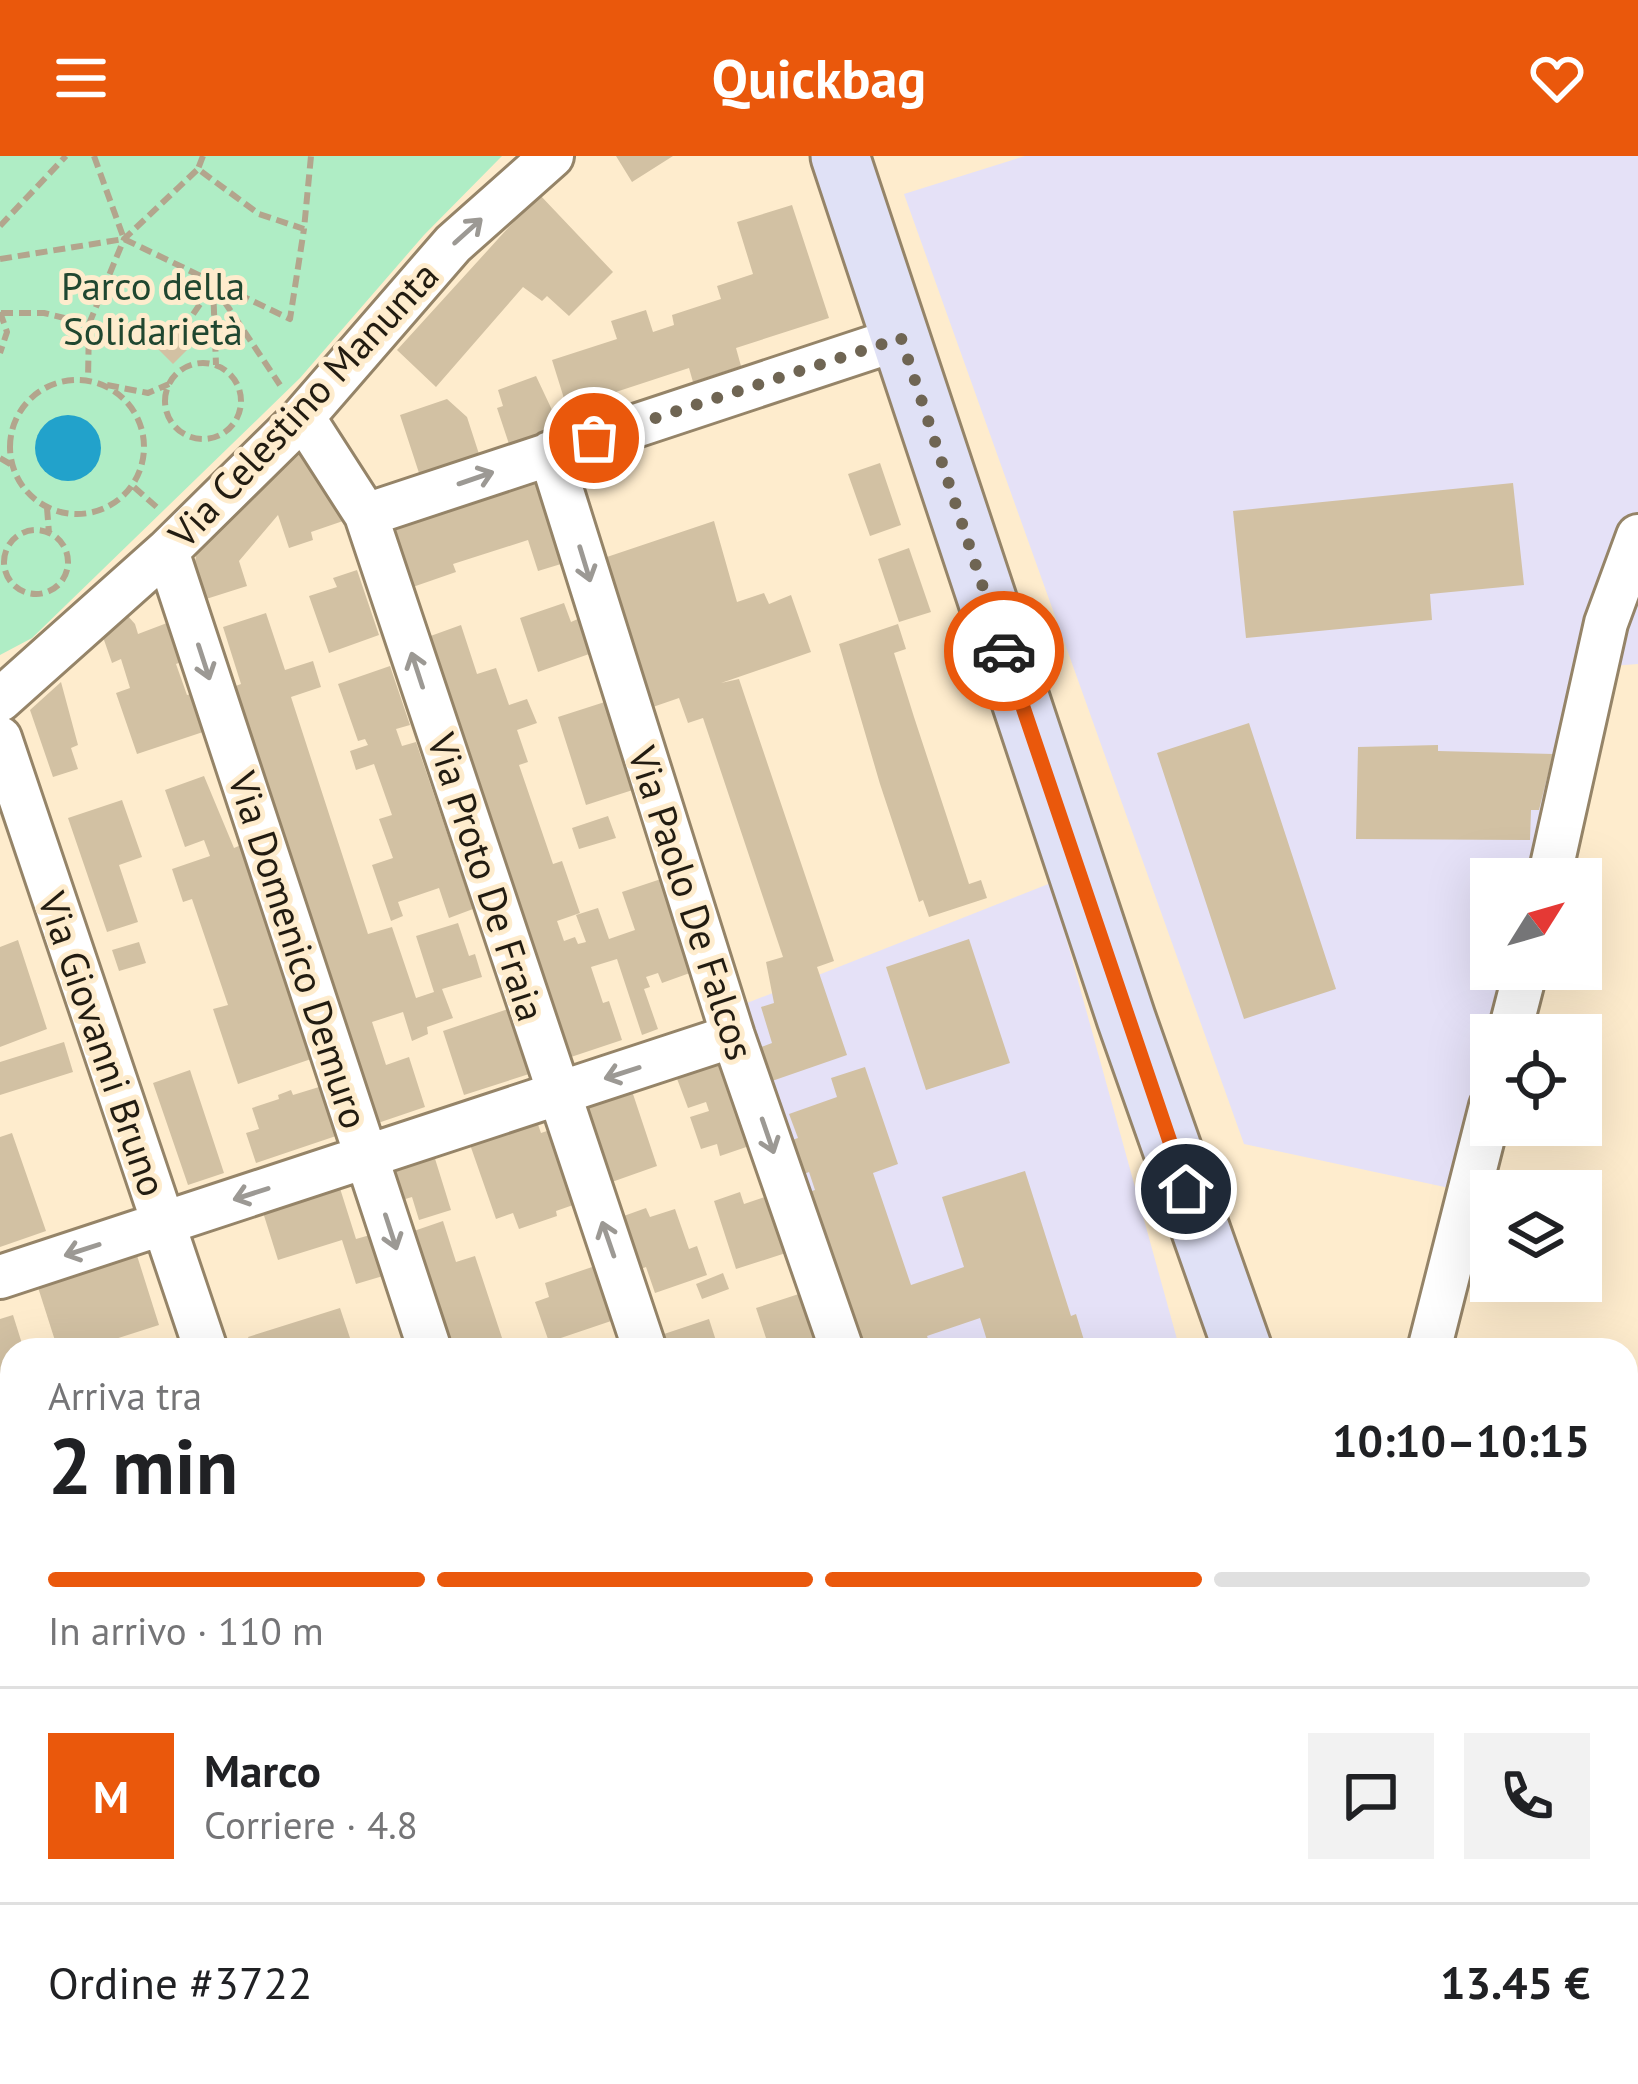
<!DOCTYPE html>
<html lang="it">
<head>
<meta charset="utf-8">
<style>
	:root { --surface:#fff; --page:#f2f2f2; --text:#202124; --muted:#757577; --line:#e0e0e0; --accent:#ea580c }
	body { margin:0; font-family:"PT Sans",sans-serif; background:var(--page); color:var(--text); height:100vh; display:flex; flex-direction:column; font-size:45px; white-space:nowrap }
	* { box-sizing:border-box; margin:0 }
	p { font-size:39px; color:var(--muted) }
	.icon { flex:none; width:66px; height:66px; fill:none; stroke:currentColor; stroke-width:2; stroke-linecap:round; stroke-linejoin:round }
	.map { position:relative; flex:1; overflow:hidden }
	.side { position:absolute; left:0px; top:1182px; width:1638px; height:747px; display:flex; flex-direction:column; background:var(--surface); border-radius:36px 36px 0 0; box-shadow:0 12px 48px #0002 }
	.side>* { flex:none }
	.needle { width:78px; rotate:53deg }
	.controls { position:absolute; left:1470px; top:702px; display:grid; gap:24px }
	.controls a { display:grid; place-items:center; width:132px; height:132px; border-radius:0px; background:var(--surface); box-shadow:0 12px 48px #0002; font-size:60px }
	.pin { position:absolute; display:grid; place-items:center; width:102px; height:102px; color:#fff; margin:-51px; border:6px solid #fff; border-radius:50%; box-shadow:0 3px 12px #0007 }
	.courier { position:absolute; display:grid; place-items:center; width:120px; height:120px; margin:-60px; border:9px solid #ea580c; border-radius:50%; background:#fff; color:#222; box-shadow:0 3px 15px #0007 }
	.summary em { font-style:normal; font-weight:700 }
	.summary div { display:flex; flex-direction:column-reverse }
	.summary { display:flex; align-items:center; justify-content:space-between; height:204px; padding:0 48px }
	h1 { font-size:78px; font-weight:700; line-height:90px }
	.bar { display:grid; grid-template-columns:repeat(4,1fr); gap:18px 12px; align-content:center; height:144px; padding:0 48px }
	.bar i { height:15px; border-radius:9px; background:var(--line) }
	.bar .on { background:var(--accent) }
	.bar p { grid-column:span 4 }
	.line { display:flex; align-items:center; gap:30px; padding:0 48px; border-top:3px solid var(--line) }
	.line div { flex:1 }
	.round { display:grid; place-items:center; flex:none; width:126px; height:126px; border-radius:0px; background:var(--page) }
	header { display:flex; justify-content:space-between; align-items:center; height:156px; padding:0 48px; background:var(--accent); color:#fff; font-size:54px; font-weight:700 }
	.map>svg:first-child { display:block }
	.industrial { fill:#e5e1f7 }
	.green { fill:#afedc5 }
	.water { fill:#22a2cb }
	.building { fill:#d2c1a3 }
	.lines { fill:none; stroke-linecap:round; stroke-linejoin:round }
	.minor-casing { stroke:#958468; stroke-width:48 }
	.tertiary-casing { stroke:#958468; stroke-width:57 }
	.secondary-casing { stroke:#958468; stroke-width:63 }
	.path { stroke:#b3a58d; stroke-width:6; stroke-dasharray:12 6; stroke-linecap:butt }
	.minor { stroke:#fff; stroke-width:42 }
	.tertiary { stroke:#fff; stroke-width:51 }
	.secondary { stroke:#e0e1f6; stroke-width:57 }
	.oneway { stroke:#9c9994 }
	.done { stroke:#6f6553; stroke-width:12; stroke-dasharray:0 21.6 }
	.route { stroke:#ea580c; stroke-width:15 }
	.labels { text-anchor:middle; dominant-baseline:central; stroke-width:10; stroke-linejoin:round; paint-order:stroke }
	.park-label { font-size:39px; fill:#204730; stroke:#feeccd }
	.street-label { font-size:39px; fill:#221c11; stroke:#feeccd }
</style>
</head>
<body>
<header><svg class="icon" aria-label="menu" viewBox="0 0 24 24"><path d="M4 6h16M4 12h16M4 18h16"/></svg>Quickbag<svg class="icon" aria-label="heart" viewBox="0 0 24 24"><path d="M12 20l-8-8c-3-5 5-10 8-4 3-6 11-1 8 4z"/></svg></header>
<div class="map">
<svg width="1638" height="1928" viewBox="0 0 1638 1928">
	<rect width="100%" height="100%" fill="#feeccd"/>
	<path class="industrial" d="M 1025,0 L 1638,0 L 1638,508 L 1598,511 L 1540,723 L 1491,723 L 1491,813 L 1515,813 L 1491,879 L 1491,900 L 1454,1033 L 1244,988 L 904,38 Z
		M 1051,727 L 1180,1194 L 859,1194 L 737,851 Z
		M 1078,1917 L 1335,1917 L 1336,1928 L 1082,1928 Z"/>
	<path class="green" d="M 0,0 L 502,0 L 424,79 L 300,222 L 32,482 L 0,499 Z
		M 12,1826 L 12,1917 L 165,1917 L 168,1928 L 0,1928 L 0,1830 Z"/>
	<path class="water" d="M35 292a33 33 0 1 1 66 0a33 33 0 1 1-66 0Z"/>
	<path class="building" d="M 616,0 L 673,0 L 632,26 Z
		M 539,38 L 613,116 L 569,160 L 547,140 L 542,145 L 523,131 L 436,231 L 397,194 Z
		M 792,49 L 829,162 L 736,192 L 741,210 L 693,226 L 689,212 L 567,252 L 552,204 L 617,183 L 611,165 L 646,154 L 653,176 L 674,169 L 672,159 L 721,143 L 717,130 L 753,118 L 737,66 Z
		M 170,165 L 193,188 L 173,208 L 150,185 Z
		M 536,220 L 560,271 L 509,288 L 497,252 L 503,250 L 498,234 Z
		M 447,243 L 467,261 L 479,298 L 419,317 L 400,259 Z
		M 301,294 L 332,332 L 343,365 L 311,376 L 313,384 L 289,392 L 278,359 L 239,405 L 247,430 L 203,444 L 193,414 L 197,396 Z
		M 880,307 L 901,369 L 870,380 L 848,318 Z
		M 535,323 L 561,408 L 538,415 L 528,384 L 453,408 L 456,416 L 407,433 L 387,372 Z
		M 1513,327 L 1524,429 L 1430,438 L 1432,464 L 1246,482 L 1233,355 Z
		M 714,365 L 737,446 L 764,437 L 769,448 L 791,439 L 811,496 L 721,527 L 739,523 L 834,805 L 817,811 L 847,899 L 772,925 L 761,891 L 772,887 L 761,851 L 774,847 L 766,806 L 783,801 L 703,562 L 688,567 L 679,542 L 647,553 L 595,405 Z
		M 909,392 L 931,456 L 899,466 L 878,403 Z
		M 357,414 L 379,479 L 329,497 L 309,440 L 337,431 L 333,422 Z
		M 564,447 L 571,466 L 580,462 L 592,497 L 538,516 L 520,462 Z
		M 266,457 L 285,514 L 313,505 L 321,531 L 291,541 L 368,778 L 392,771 L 416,842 L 434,836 L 416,780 L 458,767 L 469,800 L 475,798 L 482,821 L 442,833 L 453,862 L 427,871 L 428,878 L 412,885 L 403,856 L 372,866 L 386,909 L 409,901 L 425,951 L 375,968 L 233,531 L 241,528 L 223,471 Z
		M 127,459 L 135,468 L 138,478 L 167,467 L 181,506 L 176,508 L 187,539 L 191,538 L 203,576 L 137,598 L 116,537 L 130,532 L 121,503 L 112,507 L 103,481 Z
		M 898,468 L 906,493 L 894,497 L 914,561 L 969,728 L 981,724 L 987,742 L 929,761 L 923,744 L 919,746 L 880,628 L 839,488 Z
		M 461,469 L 477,518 L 496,512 L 509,549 L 527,543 L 537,567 L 517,574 L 528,606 L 519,609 L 553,708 L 562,705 L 580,757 L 557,765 L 564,785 L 575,781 L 578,788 L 586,786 L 576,759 L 598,752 L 609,783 L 635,774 L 622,736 L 670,720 L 701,813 L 662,827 L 658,817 L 646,821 L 650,831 L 644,833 L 658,873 L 642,879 L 617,803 L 591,811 L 603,847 L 609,845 L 622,884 L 568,902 L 425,482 Z
		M 390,510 L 410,569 L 396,573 L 402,590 L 416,586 L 473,753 L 449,762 L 439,732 L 398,746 L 403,760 L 391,765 L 372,709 L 393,702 L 379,663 L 392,659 L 374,608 L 356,614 L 350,595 L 368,589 L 365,583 L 358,585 L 338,528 Z
		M 61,526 L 78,589 L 71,592 L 78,613 L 53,621 L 30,554 Z
		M 611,544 L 639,632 L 586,649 L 558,561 Z
		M 1249,567 L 1336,833 L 1244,863 L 1157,597 Z
		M 1438,589 L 1438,595 L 1553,598 L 1539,654 L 1531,654 L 1530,684 L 1356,683 L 1358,591 Z
		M 204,620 L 234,692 L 241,689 L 314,902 L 238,928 L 213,853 L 228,849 L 192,743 L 183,746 L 172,713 L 210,700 L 204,684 L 185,691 L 165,634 Z
		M 122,644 L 142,701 L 119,709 L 138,766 L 107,776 L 68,662 Z
		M 608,660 L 616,682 L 579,693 L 572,672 Z
		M 969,783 L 1010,907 L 926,934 L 886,811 Z
		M 18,784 L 47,873 L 0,891 L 0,791 Z
		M 139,786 L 146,807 L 119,815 L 112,794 Z
		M 508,853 L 529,918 L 464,939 L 443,875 Z
		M 64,886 L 73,916 L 0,939 L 0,906 Z
		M 726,891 L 758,987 L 720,1000 L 717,988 L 701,993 L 690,961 L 709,955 L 706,946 L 688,952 L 676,920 Z
		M 865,911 L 898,1008 L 873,1017 L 911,1129 L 964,1111 L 942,1041 L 1025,1015 L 1071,1160 L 1076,1158 L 1087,1194 L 990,1194 L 980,1162 L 927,1180 L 932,1194 L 862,1194 L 809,1036 L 815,1034 L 809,1016 L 804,1018 L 792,984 L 798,982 L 789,958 L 837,941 L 831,922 Z
		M 190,914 L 224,1017 L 188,1029 L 153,927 Z
		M 629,926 L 657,1010 L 609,1027 L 580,943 Z
		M 319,931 L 336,980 L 256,1007 L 246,977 L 259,973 L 252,952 L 279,943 L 278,939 L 291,934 L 293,939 Z
		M 534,957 L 541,977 L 550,974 L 576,1048 L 556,1055 L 557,1060 L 519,1073 L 513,1057 L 496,1063 L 467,980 Z
		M 12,977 L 46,1075 L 0,1091 L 0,981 Z
		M 432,993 L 451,1054 L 419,1064 L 412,1041 L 402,1044 L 390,1006 Z
		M 338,1026 L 356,1083 L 370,1079 L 383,1120 L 356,1128 L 342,1084 L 278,1104 L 261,1050 Z
		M 740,1036 L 744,1048 L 777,1037 L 795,1094 L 736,1113 L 714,1045 Z
		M 646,1052 L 650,1061 L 675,1053 L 689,1093 L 697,1090 L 707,1119 L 655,1137 L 646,1111 L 638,1114 L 621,1061 Z
		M 443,1065 L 456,1106 L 475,1100 L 506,1194 L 450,1194 L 411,1076 Z
		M 134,1090 L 159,1169 L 81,1194 L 58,1194 L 35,1122 Z
		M 598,1109 L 617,1163 L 549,1186 L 535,1146 L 549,1141 L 545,1127 Z
		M 723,1117 L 729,1133 L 702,1143 L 696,1128 Z
		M 808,1135 L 823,1180 L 802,1187 L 804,1194 L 770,1194 L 756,1152 Z
		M 340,1152 L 354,1194 L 253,1194 L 248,1181 Z
		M 13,1159 L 24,1194 L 12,1194 L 12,1217 L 0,1221 L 0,1163 Z
		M 709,1163 L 719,1194 L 670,1194 L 664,1178 Z
		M 12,1281 L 12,1373 L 0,1377 L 0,1298 L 5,1296 L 1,1285 Z
		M 12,1417 L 12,1472 L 11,1472 L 0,1438 L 0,1421 Z
		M 0,1637 L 12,1650 L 12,1667 L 3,1675 L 0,1674 Z
		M 311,1917 L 315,1928 L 277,1928 L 307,1917 Z
		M 716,1917 L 871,1917 L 871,1918 L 839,1928 L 812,1928 L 810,1923 L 794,1928 L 719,1928 Z"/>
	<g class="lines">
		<defs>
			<path id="minor" d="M 303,261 L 366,359 L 645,1194
				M 550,297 L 733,880 L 842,1194
				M 366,359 L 901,182
				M 167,395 L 430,1194
				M 0,544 L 167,395 L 303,261 L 453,88 L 552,0
				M 0,582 L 206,1194
				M 1549,723 L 1606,467 L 1638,380
				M 1509,879 L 1526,813
				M 0,1121 L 733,880
				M 1429,1194 L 1491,950
				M 0,1558 L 12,1572
				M 207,1917 L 211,1928
				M 1444,1917 L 1447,1928"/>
			<path id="tertiary" d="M 0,1789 L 12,1785"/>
			<path id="secondary" d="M 840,0 L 1126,862 L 1243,1194
				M 1371,1917 L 1373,1928
				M 1414,1917 L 1415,1928"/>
		</defs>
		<use href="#minor" class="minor-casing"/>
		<use href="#tertiary" class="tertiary-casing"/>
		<use href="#secondary" class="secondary-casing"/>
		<path class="path" d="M 94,0 L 124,83
			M 203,0 L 198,13 L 259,58 L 304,73 L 311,0
			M 0,70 L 66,0
			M 0,103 L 124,83 L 290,163 L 304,73
			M 214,130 L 280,229
			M 0,156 L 7,176 L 0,197
			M 1,157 L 44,157 L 89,168 L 88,224
			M 89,168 L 124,83 L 198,13
			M 183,173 L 213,129 L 216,209
			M165 245a38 38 0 1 1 76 0a38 38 0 1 1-76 0Z
			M10 291a67 67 0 1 1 134 0a67 67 0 1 1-134 0Z
			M 107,229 L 148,237 L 169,228
			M 0,302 L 12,309
			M 134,331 L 160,354
			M 47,352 L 49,377
			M4 406a32 32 0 1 1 64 0a32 32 0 1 1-64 0Z
			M 12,1681 L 12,1682"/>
		<use href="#minor" class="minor"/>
		<use href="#tertiary" class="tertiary"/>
		<use href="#secondary" class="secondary"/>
	</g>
	<defs><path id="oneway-shaft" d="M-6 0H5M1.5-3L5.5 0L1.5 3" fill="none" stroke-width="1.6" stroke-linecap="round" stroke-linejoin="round" transform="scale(3)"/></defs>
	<g class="oneway">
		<use href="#oneway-shaft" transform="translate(468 75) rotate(-42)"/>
		<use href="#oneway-shaft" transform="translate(476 322) rotate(-19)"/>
		<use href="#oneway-shaft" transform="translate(585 408) rotate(73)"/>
		<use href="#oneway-shaft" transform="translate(204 506) rotate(72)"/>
		<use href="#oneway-shaft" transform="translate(417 514) rotate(-108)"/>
		<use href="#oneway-shaft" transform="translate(622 917) rotate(162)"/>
		<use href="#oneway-shaft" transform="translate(768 980) rotate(71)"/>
		<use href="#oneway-shaft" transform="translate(251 1038) rotate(162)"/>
		<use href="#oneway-shaft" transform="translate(391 1076) rotate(72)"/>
		<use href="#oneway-shaft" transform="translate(608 1083) rotate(-109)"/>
		<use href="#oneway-shaft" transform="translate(82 1094) rotate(162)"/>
	</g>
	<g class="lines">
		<path class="done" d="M 594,282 L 901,182 L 1004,495"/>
		<path class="route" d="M 1004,495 L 1186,1033"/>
	</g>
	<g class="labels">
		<g class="park-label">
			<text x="153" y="129">Parco della<tspan x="153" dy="45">Solidarietà</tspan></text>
		</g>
		<g class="street-label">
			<text transform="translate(303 248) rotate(-47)">Via Celestino Manunta</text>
			<text transform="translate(487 721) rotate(72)">Via Proto De Fraia</text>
			<text transform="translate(692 747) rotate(72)">Via Paolo De Falcos</text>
			<text transform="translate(299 794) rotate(72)">Via Domenico Demuro</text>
			<text transform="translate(103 888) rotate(71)">Via Giovanni Bruno</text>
		</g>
	</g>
</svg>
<div class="controls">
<a><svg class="needle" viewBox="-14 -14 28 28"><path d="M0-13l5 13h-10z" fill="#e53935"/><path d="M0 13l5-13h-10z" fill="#757577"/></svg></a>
<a><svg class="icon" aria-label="locate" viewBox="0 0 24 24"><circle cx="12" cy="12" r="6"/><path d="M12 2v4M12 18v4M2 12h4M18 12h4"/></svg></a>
<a><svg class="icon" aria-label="layers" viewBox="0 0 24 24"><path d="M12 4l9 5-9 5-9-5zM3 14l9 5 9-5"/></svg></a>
</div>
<div class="pin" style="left:594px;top:282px;background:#ea580c"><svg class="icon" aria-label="bag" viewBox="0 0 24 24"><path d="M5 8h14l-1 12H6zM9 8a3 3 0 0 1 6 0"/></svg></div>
<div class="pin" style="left:1186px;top:1033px;background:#1f2937"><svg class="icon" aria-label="home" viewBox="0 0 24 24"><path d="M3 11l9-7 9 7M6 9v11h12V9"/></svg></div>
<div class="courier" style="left:1004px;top:495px"><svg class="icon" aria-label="car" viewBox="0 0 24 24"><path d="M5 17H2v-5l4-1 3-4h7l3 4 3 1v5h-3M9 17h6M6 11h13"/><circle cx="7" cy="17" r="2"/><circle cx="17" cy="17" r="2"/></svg></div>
<section class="side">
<div class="summary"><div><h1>2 min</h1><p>Arriva tra</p></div><em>10:10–10:15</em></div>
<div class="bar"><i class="on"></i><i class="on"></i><i class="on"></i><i></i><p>In arrivo · 110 m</p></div>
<div class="line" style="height:216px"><b class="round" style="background:var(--accent);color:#fff">M</b><div><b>Marco</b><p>Corriere · 4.8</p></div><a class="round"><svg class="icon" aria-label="chat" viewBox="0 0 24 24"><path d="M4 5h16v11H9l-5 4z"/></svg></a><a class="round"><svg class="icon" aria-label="phone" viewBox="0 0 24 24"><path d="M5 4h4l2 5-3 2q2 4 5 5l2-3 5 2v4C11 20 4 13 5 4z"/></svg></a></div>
<div class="line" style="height:156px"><div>Ordine #3722</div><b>13.45 €</b></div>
</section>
</div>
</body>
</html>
